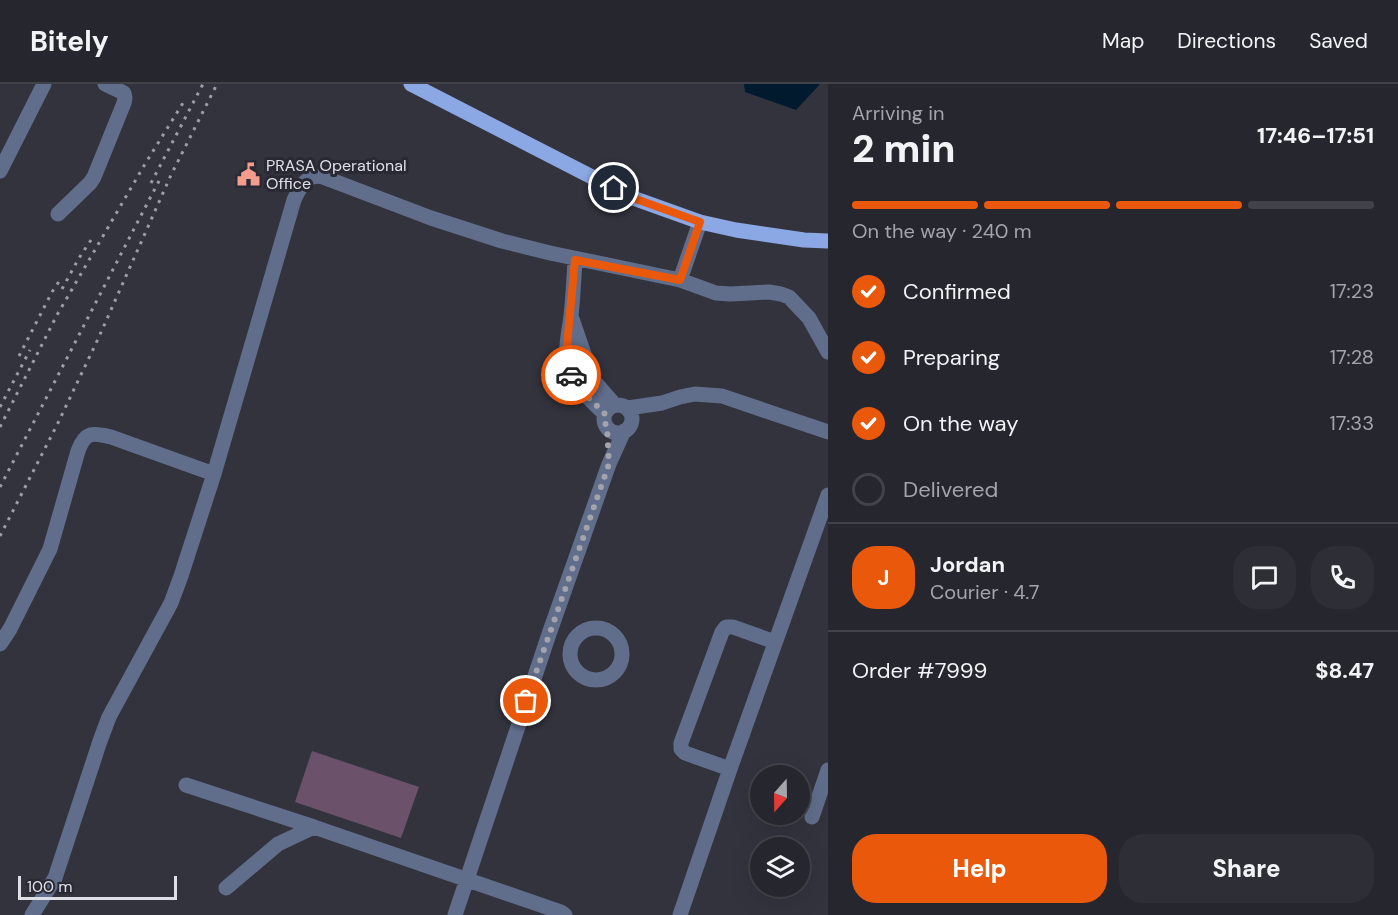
<!DOCTYPE html>
<html lang="en">
<head>
<meta charset="utf-8">
<style>
	:root { --surface:#26262e; --page:#2e2e36; --text:#f1f3f6; --muted:#a4a5aa; --line:#42434a; --accent:#ea580c }
	body { margin:0; font-family:"DM Sans",sans-serif; background:var(--page); color:var(--text); height:100vh; display:flex; flex-direction:column; font-size:22px; white-space:nowrap }
	* { box-sizing:border-box; margin:0 }
	p { font-size:20px; color:var(--muted) }
	.icon { flex:none; width:33px; height:33px; fill:none; stroke:currentColor; stroke-width:2; stroke-linecap:round; stroke-linejoin:round }
	.map { position:relative; flex:1; overflow:hidden }
	.sheet { display:flex; flex-direction:column; background:var(--surface); width:570px }
	.sheet>* { flex:none }
	.needle { width:39px; rotate:200deg }
	.fabs { position:absolute; left:750px; top:681px; display:grid; gap:12px }
	.fabs a { display:grid; place-items:center; width:60px; height:60px; border-radius:50%; background:var(--surface); box-shadow:0 6px 24px #0002,0 0 0 2px var(--line); font-size:30px }
	.scale { position:absolute; left:18px; bottom:15px; width:159px; box-sizing:border-box; padding-left:6px; border:3px solid #dfe0e7; border-top:0; font-size:16px; line-height:21px; white-space:nowrap; color:#dfe0e7; -webkit-text-stroke:4px #292934; paint-order:stroke }
	.pin { position:absolute; display:grid; place-items:center; width:51px; height:51px; color:#fff; margin:-26px; border:3px solid #fff; border-radius:50%; box-shadow:0 2px 6px #0007 }
	.courier { position:absolute; display:grid; place-items:center; width:60px; height:60px; margin:-30px; border:4px solid #ea580c; border-radius:50%; background:#fff; color:#222; box-shadow:0 2px 8px #0007 }
	.head em { font-style:normal; font-weight:800 }
	.head div { display:flex; flex-direction:column-reverse }
	.head { display:flex; align-items:center; justify-content:space-between; height:102px; padding:0 24px }
	h1 { font-size:39px; font-weight:800; line-height:45px }
	.bar { display:grid; grid-template-columns:repeat(4,1fr); gap:9px 6px; align-content:center; height:72px; padding:0 24px }
	.bar i { height:8px; border-radius:4px; background:var(--line) }
	.bar .on { background:var(--accent) }
	.bar p { grid-column:span 4 }
	.line { display:flex; align-items:center; gap:15px; padding:0 24px; border-top:2px solid var(--line) }
	.line div { flex:1 }
	.round { display:grid; place-items:center; flex:none; width:63px; height:63px; border-radius:24px; background:var(--page) }
	ol { padding:0 24px; list-style:none }
	li { display:flex; align-items:center; gap:18px; height:66px }
	li p { margin-inline-start:auto }
	li .icon { padding:6px; border-radius:50%; background:var(--accent); color:#fff; stroke-width:4 }
	li:last-child { color:var(--muted) }
	li i { width:33px; height:33px; border:3px solid var(--line); border-radius:50% }
	.primary-button { display:flex; gap:12px; margin-top:auto; padding:12px 24px }
	.primary-button a { flex:1; height:69px; border-radius:24px; background:var(--accent); color:#fff; font-size:24px; font-weight:800; line-height:69px; text-align:center }
	.primary-button a+a { background:var(--page); color:var(--text) }
	header { display:flex; align-items:center; gap:36px; box-sizing:border-box; height:84px; padding:0 30px; background:var(--surface); border-bottom:2px solid var(--line) }
	header strong { font-size:28px }
	nav { display:flex; gap:33px; margin-inline-start:auto; font-size:21px }
	main { display:flex; flex:1; min-height:0 }
	.map>svg:first-child { display:block }
	.green { fill:#6b526a }
	.water { fill:#011a2d }
	.lines { fill:none; stroke-linecap:round; stroke-linejoin:round }
	.minor { stroke:#606e8c; stroke-width:15 }
	.major { stroke:#8ba7e4; stroke-width:15 }
	.rail { stroke:#9c9da5; stroke-width:3; stroke-dasharray:3 6; stroke-linecap:butt }
	.done { stroke:#a3a3ac; stroke-width:6; stroke-dasharray:0 10.8 }
	.route { stroke:#ea580c; stroke-width:8 }
	.labels { text-anchor:middle; dominant-baseline:central; stroke-width:6; stroke-linejoin:round; paint-order:stroke }
	.poi-label { font-size:16px; fill:#dfe0e7; stroke:#292934; text-anchor:start }
</style>
</head>
<body>
<header>
<strong>Bitely</strong>
<nav><a>Map</a><a>Directions</a><a>Saved</a></nav>
</header>
<main>
<div class="map">
<svg width="828" height="831" viewBox="0 0 828 831">
	<rect width="100%" height="100%" fill="#33333e"/>
	<path class="green" d="M 312,667 L 419,703 L 401,754 L 295,718 Z"/>
	<path class="water" d="M 744,0 L 820,0 L 796,26 L 745,8 Z"/>
	<g class="lines">
		<path class="minor" d="M 0,87 L 44,0
			M 58,130 L 90,99 L 94,93 L 124,19 L 125,14 L 124,9 L 105,0
			M 575,176 C 574,194 573,213 571,232 C 568,254 562,275 573,295 C 581,309 594,319 605,330
			M 680,196 L 700,138
			M 572,235 L 593,296 L 615,321
			M604 335a14 14 0 1 1 28 0a14 14 0 1 1-28 0Z
			M 628,324 L 662,319 L 680,313 L 695,310 L 722,312 L 828,348
			M570 570a26 26 0 1 1 52 0a26 26 0 1 1-52 0Z
			M 0,560 L 10,545 L 50,465 L 78,367 C 85,348 92,348 111,353 L 214,390
			M 730,685 L 685,669 L 681,665 L 681,659 L 722,548 L 726,543 L 733,543 L 775,558
			M 186,701 L 314,743
			M 812,733 L 828,686
			M 226,804 L 278,760 L 314,743 L 561,828 L 565,831
			M 32,831 L 55,794 L 100,657 L 109,633 L 171,519 L 181,492 L 214,390 L 294,116 C 300,103 307,89 323,93 L 431,134 L 502,157 L 550,169 L 680,196 L 716,209 L 730,210 L 769,208 L 781,210 L 789,213 L 809,234 L 828,268
			M 455,831 L 549,550 L 609,380 L 624,347
			M 680,831 L 730,685 L 828,411"/>
		<path class="major" d="M 411,0 L 633,114 L 700,138 L 736,146 L 804,156 L 828,157"/>
		<path class="rail" d="M 151,99 L 203,0
			M 62,205 L 79,174 L 93,153
			M 19,272 L 52,208 L 62,193
			M 0,323 L 30,266
			M 0,343 L 57,231 L 145,80 L 183,19
			M 0,403 L 161,93
			M 0,452 L 57,341 L 98,255 L 171,91 L 217,0"/>
	</g>
	<g class="lines">
		<path class="done" d="M 526,617 L 609,380 L 607,343 L 605,339 L 605,330 L 578,303 L 571,291"/>
		<path class="route" d="M 571,291 L 568,285 L 566,272 L 575,176 L 680,196 L 700,138 L 633,114 L 614,104"/>
	</g>
	<defs>
		<symbol id="civic-bare" viewBox="-9 -9 18 18"><path d="M-.6-6.5H3V-4.5H.6V-3L4-1V1h2V6H-6V1h2V-1L-.6-3ZM-1.2 2.5V6h2.4V2.5Z" fill="#f59d8d" stroke="#292934" stroke-width="2.5" paint-order="stroke"/></symbol>
	</defs>
	<g fill-rule="evenodd">
		<use href="#civic-bare" x="232" y="74" width="33" height="33"/>
	</g>
	<g class="labels">
		<g class="poi-label">
			<text x="266" y="81">PRASA Operational<tspan x="266" dy="18">Office</tspan></text>
		</g>
	</g>
</svg>
<div class="fabs">
<a><svg class="needle" viewBox="-14 -14 28 28"><path d="M0-13l5 13h-10z" fill="#e53935"/><path d="M0 13l5-13h-10z" fill="#a4a5aa"/></svg></a>
<a><svg class="icon" aria-label="layers" viewBox="0 0 24 24"><path d="M12 4l9 5-9 5-9-5zM3 14l9 5 9-5"/></svg></a>
</div>
<div class="scale">100 m</div>
<div class="pin" style="left:526px;top:617px;background:#ea580c"><svg class="icon" aria-label="bag" viewBox="0 0 24 24"><path d="M5 8h14l-1 12H6zM9 8a3 3 0 0 1 6 0"/></svg></div>
<div class="pin" style="left:614px;top:104px;background:#1f2937"><svg class="icon" aria-label="home" viewBox="0 0 24 24"><path d="M3 11l9-7 9 7M6 9v11h12V9"/></svg></div>
<div class="courier" style="left:571px;top:291px"><svg class="icon" aria-label="car" viewBox="0 0 24 24"><path d="M5 17H2v-5l4-1 3-4h7l3 4 3 1v5h-3M9 17h6M6 11h13"/><circle cx="7" cy="17" r="2"/><circle cx="17" cy="17" r="2"/></svg></div>
</div>
<section class="sheet">
<div class="head"><div><h1>2 min</h1><p>Arriving in</p></div><em>17:46–17:51</em></div>
<div class="bar"><i class="on"></i><i class="on"></i><i class="on"></i><i></i><p>On the way · 240 m</p></div>
<ol>
<li><svg class="icon" aria-label="check" viewBox="0 0 24 24"><path d="M5 12l5 5 9-10"/></svg>Confirmed<p>17:23</p></li>
<li><svg class="icon" aria-label="check" viewBox="0 0 24 24"><path d="M5 12l5 5 9-10"/></svg>Preparing<p>17:28</p></li>
<li><svg class="icon" aria-label="check" viewBox="0 0 24 24"><path d="M5 12l5 5 9-10"/></svg>On the way<p>17:33</p></li>
<li><i></i>Delivered</li>
</ol>
<div class="line" style="height:108px"><b class="round" style="background:var(--accent);color:#fff">J</b><div><b>Jordan</b><p>Courier · 4.7</p></div><a class="round"><svg class="icon" aria-label="chat" viewBox="0 0 24 24"><path d="M4 5h16v11H9l-5 4z"/></svg></a><a class="round"><svg class="icon" aria-label="phone" viewBox="0 0 24 24"><path d="M5 4h4l2 5-3 2q2 4 5 5l2-3 5 2v4C11 20 4 13 5 4z"/></svg></a></div>
<div class="line" style="height:78px"><div>Order #7999</div><b>$8.47</b></div>
<div class="primary-button"><a>Help</a><a>Share</a></div>
</section>
</main>
</body>
</html>
